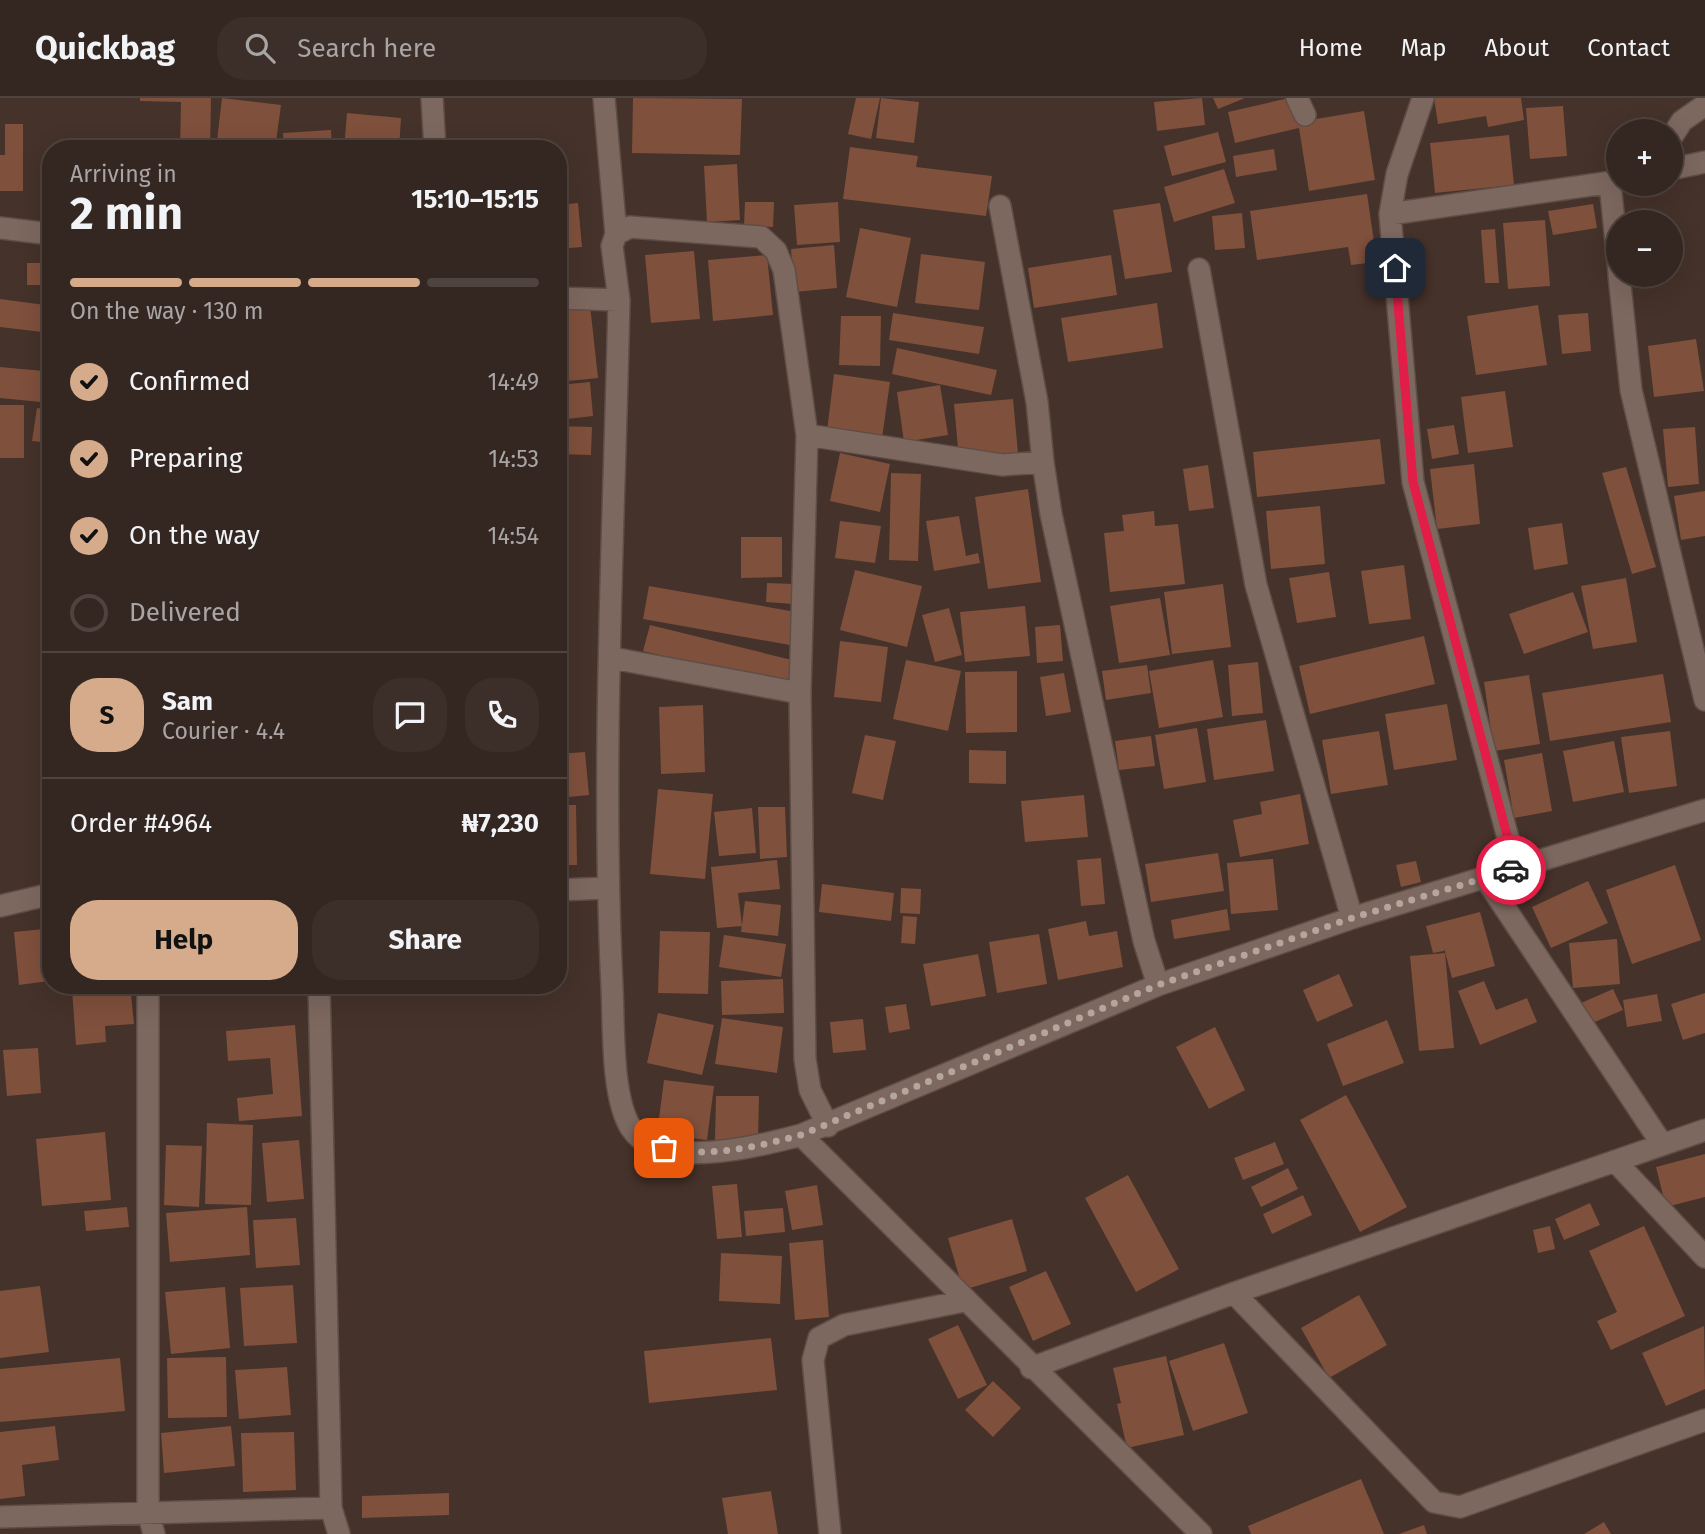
<!DOCTYPE html>
<html lang="en">
<head>
<meta charset="utf-8">
<style>
	:root { --surface:#342620; --page:#3c2e29; --text:#f1f3f6; --muted:#a9a5a5; --line:#4e433e; --accent:#d6ab8b }
	body { margin:0; font-family:"Fira Sans",sans-serif; background:var(--page); color:var(--text); height:100vh; display:flex; flex-direction:column; font-size:26px; white-space:nowrap }
	* { box-sizing:border-box; margin:0 }
	p { font-size:23px; color:var(--muted) }
	.icon { flex:none; width:38px; height:38px; fill:none; stroke:currentColor; stroke-width:2; stroke-linecap:round; stroke-linejoin:round }
	.map { position:relative; flex:1; overflow:hidden }
	.drawer { position:absolute; left:42px; top:42px; width:525px; height:854px; display:flex; flex-direction:column; background:var(--surface); border-radius:28px; box-shadow:0 7px 28px #0002,0 0 0 2px var(--line) }
	.drawer>* { flex:none }
	.controls { position:absolute; left:1606px; top:21px; display:grid; gap:14px }
	.controls a { display:grid; place-items:center; width:77px; height:77px; border-radius:50%; background:var(--surface); box-shadow:0 7px 28px #0002,0 0 0 2px var(--line); font-size:35px }
	.pin { position:absolute; display:grid; place-items:center; width:60px; height:60px; color:#fff; margin:-30px; border-radius:14px; box-shadow:0 4px 10px #0006 }
	.courier { position:absolute; display:grid; place-items:center; width:70px; height:70px; margin:-35px; border:5px solid #e11d48; border-radius:50%; background:#fff; color:#222; box-shadow:0 2px 9px #0007 }
	.headline em { font-style:normal; font-weight:700 }
	.headline div { display:flex; flex-direction:column-reverse }
	.headline { display:flex; align-items:center; justify-content:space-between; height:119px; padding:0 28px }
	h1 { font-size:46px; font-weight:700; line-height:52px }
	.bar { display:grid; grid-template-columns:repeat(4,1fr); gap:10px 7px; align-content:center; height:84px; padding:0 28px }
	.bar i { height:9px; border-radius:5px; background:var(--line) }
	.bar .active { background:var(--accent) }
	.bar p { grid-column:span 4 }
	.line { display:flex; align-items:center; gap:18px; padding:0 28px; border-top:2px solid var(--line) }
	.line div { flex:1 }
	.round { display:grid; place-items:center; flex:none; width:74px; height:74px; border-radius:28px; background:var(--page) }
	ol { padding:0 28px; list-style:none }
	li { display:flex; align-items:center; gap:21px; height:77px }
	li p { margin-inline-start:auto }
	li .icon { padding:7px; border-radius:50%; background:var(--accent); color:#111; stroke-width:4 }
	li:last-child { color:var(--muted) }
	li i { width:38px; height:38px; border:4px solid var(--line); border-radius:50% }
	.cta { display:flex; gap:14px; margin-top:auto; padding:14px 28px }
	.cta a { flex:1; height:80px; border-radius:28px; background:var(--accent); color:#111; font-size:28px; font-weight:700; line-height:80px; text-align:center }
	.cta a+a { background:var(--page); color:var(--text) }
	header { display:flex; align-items:center; gap:42px; box-sizing:border-box; height:98px; padding:0 35px; background:var(--surface); border-bottom:2px solid var(--line) }
	header strong { font-size:33px }
	nav { display:flex; gap:38px; margin-inline-start:auto; font-size:24px }
	.search { width:490px; height:63px; background:var(--page); display:flex; align-items:center; gap:18px; box-sizing:border-box; padding:0 24px; border-radius:28px; color:var(--muted); font-size:26px }
	.map>svg:first-child { display:block }
	.building { fill:#7f503c }
	.lines { fill:none; stroke-linecap:round; stroke-linejoin:round }
	.minor-casing { stroke:#5e4e47; stroke-width:24 }
	.minor { stroke:#7d685f; stroke-width:21 }
	.done { stroke:#b4a59f; stroke-width:7; stroke-dasharray:0 12.6 }
	.route { stroke:#e11d48; stroke-width:9 }
</style>
</head>
<body>
<header>
<strong>Quickbag</strong>
<div class="search"><svg class="icon" aria-label="search" viewBox="0 0 24 24"><circle cx="10" cy="10" r="6"/><path d="M15 15l6 6"/></svg>Search here</div>
<nav><a>Home</a><a>Map</a><a>About</a><a>Contact</a></nav>
</header>
<div class="map">
<svg width="1705" height="1436" viewBox="0 0 1705 1436">
	<rect width="100%" height="100%" fill="#45322a"/>
	<path class="building" d="M 140,0 L 211,0 L 210,51 L 180,51 L 181,4 L 140,3 Z
		M 222,0 L 281,7 L 275,51 L 216,51 Z
		M 633,0 L 742,1 L 740,57 L 632,55 Z
		M 856,0 L 880,0 L 871,41 L 848,36 Z
		M 881,0 L 919,4 L 914,45 L 876,40 Z
		M 1202,0 L 1205,27 L 1157,33 L 1154,4 Z
		M 1213,0 L 1245,0 L 1218,11 Z
		M 1289,0 L 1298,24 L 1364,13 L 1375,82 L 1309,93 L 1299,30 L 1235,45 L 1228,14 Z
		M 1434,0 L 1521,0 L 1524,22 L 1488,29 L 1486,18 L 1438,26 Z
		M 1563,8 L 1567,58 L 1530,61 L 1526,10 Z
		M 347,15 L 401,20 L 399,51 L 344,51 Z
		M 5,26 L 23,26 L 23,93 L 0,93 L 0,57 L 5,57 Z
		M 331,32 L 332,51 L 284,51 L 283,35 Z
		M 1218,34 L 1226,64 L 1172,78 L 1164,48 Z
		M 1509,37 L 1514,87 L 1435,95 L 1430,45 Z
		M 850,49 L 918,58 L 916,69 L 992,78 L 986,118 L 843,101 Z
		M 1274,51 L 1277,72 L 1236,79 L 1233,58 Z
		M 737,66 L 740,122 L 707,124 L 704,68 Z
		M 1224,71 L 1235,105 L 1174,124 L 1164,89 Z
		M 40,84 L 51,84 L 51,120 L 40,120 Z
		M 1367,96 L 1377,164 L 1351,167 L 1348,149 L 1257,162 L 1250,113 Z
		M 745,104 L 774,104 L 773,129 L 744,128 Z
		M 838,104 L 840,144 L 797,147 L 794,107 Z
		M 578,105 L 582,149 L 558,151 L 558,107 Z
		M 1160,105 L 1172,174 L 1125,181 L 1113,112 Z
		M 1593,106 L 1597,130 L 1553,137 L 1548,113 Z
		M 1242,115 L 1245,150 L 1215,152 L 1212,118 Z
		M 1545,122 L 1550,188 L 1508,191 L 1503,125 Z
		M 860,130 L 911,140 L 897,209 L 846,199 Z
		M 1495,131 L 1499,185 L 1485,185 L 1481,132 Z
		M 834,147 L 837,190 L 794,194 L 791,151 Z
		M 694,153 L 700,221 L 651,225 L 645,157 Z
		M 921,156 L 985,164 L 979,212 L 915,205 Z
		M 767,157 L 773,217 L 713,223 L 708,162 Z
		M 1111,157 L 1117,197 L 1034,210 L 1028,170 Z
		M 27,165 L 51,165 L 51,187 L 27,187 Z
		M 0,201 L 45,207 L 42,234 L 0,229 Z
		M 1157,205 L 1163,250 L 1068,264 L 1061,220 Z
		M 590,207 L 598,280 L 558,284 L 558,210 Z
		M 1538,207 L 1547,267 L 1476,277 L 1467,218 Z
		M 893,215 L 984,229 L 979,256 L 889,242 Z
		M 1588,215 L 1591,253 L 1562,256 L 1558,217 Z
		M 841,218 L 881,218 L 880,268 L 839,267 Z
		M 1696,241 L 1704,293 L 1654,299 L 1648,248 Z
		M 897,250 L 997,272 L 991,297 L 892,276 Z
		M 0,269 L 44,273 L 41,304 L 0,300 Z
		M 834,276 L 890,284 L 882,340 L 827,333 Z
		M 590,284 L 593,318 L 558,322 L 558,287 Z
		M 940,287 L 948,337 L 904,344 L 897,294 Z
		M 1505,293 L 1513,349 L 1468,355 L 1461,299 Z
		M 1013,301 L 1018,355 L 959,361 L 954,306 Z
		M 0,307 L 24,307 L 24,360 L 0,360 Z
		M 37,310 L 51,312 L 51,345 L 32,343 Z
		M 1454,327 L 1459,356 L 1432,361 L 1427,331 Z
		M 558,328 L 592,329 L 591,357 L 558,356 Z
		M 1695,329 L 1699,386 L 1668,389 L 1663,331 Z
		M 1380,341 L 1385,386 L 1257,399 L 1253,354 Z
		M 840,355 L 890,366 L 880,414 L 830,403 Z
		M 1474,366 L 1480,426 L 1437,431 L 1430,371 Z
		M 1208,367 L 1214,410 L 1189,413 L 1183,371 Z
		M 1626,369 L 1656,469 L 1632,476 L 1602,375 Z
		M 891,375 L 921,376 L 918,463 L 889,462 Z
		M 1028,391 L 1041,484 L 988,491 L 975,399 Z
		M 1705,393 L 1705,438 L 1681,442 L 1674,398 Z
		M 1320,408 L 1325,466 L 1271,471 L 1266,413 Z
		M 1154,413 L 1155,428 L 1178,426 L 1185,486 L 1110,494 L 1104,435 L 1124,433 L 1122,417 Z
		M 959,418 L 966,458 L 978,455 L 980,465 L 934,473 L 926,423 Z
		M 840,423 L 881,428 L 875,465 L 835,460 Z
		M 1562,425 L 1568,466 L 1534,472 L 1528,430 Z
		M 558,430 L 563,430 L 565,460 L 558,461 Z
		M 741,439 L 782,439 L 782,479 L 741,480 Z
		M 1404,467 L 1411,521 L 1369,526 L 1361,473 Z
		M 855,472 L 922,488 L 907,549 L 840,532 Z
		M 1329,474 L 1336,519 L 1297,525 L 1289,480 Z
		M 1626,480 L 1637,544 L 1593,551 L 1581,488 Z
		M 767,485 L 794,486 L 793,506 L 766,504 Z
		M 1223,486 L 1231,549 L 1172,556 L 1164,494 Z
		M 649,488 L 796,514 L 790,547 L 643,521 Z
		M 1573,494 L 1588,534 L 1524,556 L 1509,516 Z
		M 1160,500 L 1170,557 L 1119,565 L 1110,508 Z
		M 1025,508 L 1030,558 L 965,564 L 960,514 Z
		M 949,510 L 962,557 L 935,564 L 922,517 Z
		M 558,516 L 566,516 L 565,541 L 558,541 Z
		M 650,527 L 800,564 L 793,590 L 643,553 Z
		M 1060,527 L 1063,563 L 1037,565 L 1035,529 Z
		M 1424,538 L 1435,586 L 1310,616 L 1299,568 Z
		M 840,543 L 888,549 L 881,604 L 834,599 Z
		M 906,562 L 961,573 L 948,633 L 893,621 Z
		M 1213,562 L 1223,619 L 1159,630 L 1149,573 Z
		M 1258,564 L 1263,615 L 1232,618 L 1228,567 Z
		M 1147,567 L 1151,595 L 1106,602 L 1102,573 Z
		M 558,573 L 564,573 L 563,624 L 558,624 Z
		M 1017,573 L 1017,634 L 966,635 L 965,574 Z
		M 1064,575 L 1071,614 L 1046,618 L 1040,579 Z
		M 1663,576 L 1671,624 L 1550,643 L 1542,595 Z
		M 1529,577 L 1540,646 L 1494,653 L 1484,584 Z
		M 1447,606 L 1457,662 L 1394,672 L 1385,616 Z
		M 703,607 L 705,674 L 661,676 L 659,609 Z
		M 1266,622 L 1274,673 L 1214,682 L 1207,631 Z
		M 1197,630 L 1206,684 L 1164,691 L 1155,637 Z
		M 1379,633 L 1388,687 L 1331,696 L 1322,642 Z
		M 1670,633 L 1677,688 L 1629,695 L 1621,639 Z
		M 865,637 L 896,643 L 883,702 L 852,695 Z
		M 1151,638 L 1155,668 L 1119,672 L 1115,643 Z
		M 1614,643 L 1624,694 L 1573,704 L 1563,653 Z
		M 969,652 L 1006,653 L 1006,686 L 969,685 Z
		M 585,654 L 589,697 L 558,700 L 558,656 Z
		M 1542,655 L 1552,713 L 1514,720 L 1504,662 Z
		M 658,691 L 713,696 L 705,781 L 650,776 Z
		M 1300,696 L 1309,746 L 1240,759 L 1233,722 L 1262,716 L 1260,704 Z
		M 1084,697 L 1088,739 L 1025,744 L 1021,703 Z
		M 558,707 L 576,707 L 577,767 L 558,767 Z
		M 758,709 L 785,709 L 787,759 L 760,761 Z
		M 752,710 L 756,755 L 719,758 L 714,714 Z
		M 1218,755 L 1224,793 L 1151,804 L 1145,766 Z
		M 1101,760 L 1105,806 L 1081,808 L 1077,762 Z
		M 1273,761 L 1278,812 L 1231,816 L 1227,765 Z
		M 777,762 L 780,791 L 738,795 L 742,828 L 717,830 L 711,769 Z
		M 1416,763 L 1421,784 L 1401,789 L 1396,767 Z
		M 1675,767 L 1701,842 L 1632,866 L 1606,792 Z
		M 1588,783 L 1608,825 L 1551,850 L 1532,809 Z
		M 822,786 L 894,795 L 891,823 L 819,814 Z
		M 901,790 L 921,791 L 920,816 L 900,815 Z
		M 745,803 L 781,807 L 778,838 L 741,834 Z
		M 1227,811 L 1230,832 L 1174,841 L 1171,822 Z
		M 1480,814 L 1495,868 L 1452,880 L 1444,850 L 1444,853 L 1433,855 L 1426,828 Z
		M 903,818 L 917,819 L 915,846 L 901,845 Z
		M 1086,823 L 1089,838 L 1117,833 L 1123,869 L 1058,882 L 1048,831 Z
		M 44,831 L 49,883 L 19,887 L 14,834 Z
		M 660,833 L 710,834 L 708,896 L 658,895 Z
		M 1039,836 L 1047,886 L 997,895 L 989,844 Z
		M 724,837 L 786,846 L 781,879 L 719,869 Z
		M 1617,841 L 1620,886 L 1573,890 L 1569,845 Z
		M 1445,855 L 1454,950 L 1419,953 L 1410,858 Z
		M 978,856 L 986,898 L 931,908 L 923,866 Z
		M 1339,876 L 1353,908 L 1317,924 L 1303,892 Z
		M 783,881 L 784,915 L 722,917 L 721,883 Z
		M 1484,883 L 1496,912 L 1527,900 L 1537,924 L 1480,947 L 1458,893 Z
		M 130,887 L 134,926 L 105,928 L 106,944 L 76,947 L 72,891 Z
		M 1613,891 L 1623,912 L 1590,926 L 1581,905 Z
		M 1705,895 L 1705,935 L 1683,942 L 1671,906 Z
		M 1657,896 L 1662,923 L 1627,929 L 1623,902 Z
		M 906,906 L 910,931 L 889,935 L 885,909 Z
		M 658,915 L 714,927 L 702,977 L 647,965 Z
		M 722,920 L 783,929 L 777,975 L 715,966 Z
		M 863,921 L 866,952 L 833,955 L 830,924 Z
		M 1387,922 L 1404,965 L 1343,988 L 1327,946 Z
		M 295,927 L 302,1018 L 239,1023 L 237,1000 L 273,996 L 270,960 L 228,963 L 226,933 Z
		M 1215,929 L 1245,992 L 1209,1011 L 1176,949 Z
		M 38,950 L 41,995 L 7,998 L 3,952 Z
		M 664,982 L 714,988 L 707,1042 L 657,1036 Z
		M 1346,997 L 1407,1109 L 1360,1134 L 1300,1022 Z
		M 716,998 L 759,998 L 758,1043 L 715,1042 Z
		M 207,1025 L 253,1027 L 251,1107 L 205,1106 Z
		M 105,1034 L 111,1102 L 42,1108 L 36,1041 Z
		M 299,1042 L 304,1101 L 267,1104 L 262,1045 Z
		M 1275,1044 L 1284,1066 L 1243,1082 L 1234,1060 Z
		M 166,1047 L 202,1048 L 199,1109 L 164,1107 Z
		M 1705,1056 L 1705,1099 L 1666,1109 L 1656,1069 Z
		M 1288,1070 L 1298,1091 L 1261,1109 L 1251,1089 Z
		M 1128,1077 L 1179,1171 L 1136,1194 L 1085,1100 Z
		M 737,1086 L 742,1139 L 717,1141 L 712,1088 Z
		M 817,1087 L 823,1127 L 792,1132 L 785,1093 Z
		M 1303,1097 L 1312,1117 L 1272,1136 L 1263,1116 Z
		M 1590,1105 L 1600,1127 L 1564,1142 L 1555,1121 Z
		M 127,1109 L 129,1129 L 86,1133 L 84,1113 Z
		M 247,1109 L 250,1157 L 170,1164 L 166,1115 Z
		M 783,1110 L 785,1134 L 746,1138 L 744,1113 Z
		M 296,1120 L 300,1167 L 256,1170 L 253,1122 Z
		M 1012,1121 L 1027,1173 L 963,1192 L 948,1140 Z
		M 1550,1128 L 1555,1151 L 1538,1155 L 1533,1132 Z
		M 1644,1128 L 1685,1218 L 1611,1252 L 1597,1223 L 1617,1214 L 1589,1153 Z
		M 823,1142 L 829,1219 L 795,1222 L 789,1145 Z
		M 721,1155 L 782,1158 L 780,1206 L 719,1203 Z
		M 1046,1173 L 1071,1226 L 1033,1243 L 1009,1189 Z
		M 293,1187 L 297,1245 L 244,1248 L 240,1190 Z
		M 40,1188 L 49,1254 L 0,1260 L 0,1193 Z
		M 225,1189 L 230,1250 L 171,1256 L 165,1194 Z
		M 1359,1197 L 1387,1247 L 1329,1280 L 1301,1230 Z
		M 958,1227 L 987,1287 L 958,1301 L 928,1241 Z
		M 1704,1228 L 1705,1291 L 1666,1308 L 1642,1255 Z
		M 771,1240 L 777,1292 L 649,1305 L 644,1253 Z
		M 1224,1245 L 1248,1315 L 1193,1333 L 1169,1263 Z
		M 1166,1258 L 1184,1337 L 1127,1350 L 1117,1306 L 1121,1305 L 1113,1270 Z
		M 226,1259 L 227,1319 L 168,1320 L 167,1260 Z
		M 120,1260 L 125,1313 L 0,1324 L 0,1271 Z
		M 287,1269 L 291,1317 L 239,1321 L 235,1272 Z
		M 993,1283 L 1021,1310 L 993,1339 L 965,1312 Z
		M 55,1328 L 59,1362 L 22,1367 L 25,1398 L 0,1401 L 0,1334 Z
		M 231,1328 L 235,1368 L 164,1375 L 161,1335 Z
		M 294,1334 L 296,1392 L 243,1394 L 241,1335 Z
		M 1361,1381 L 1384,1436 L 1251,1436 L 1248,1428 Z
		M 771,1393 L 778,1436 L 728,1436 L 722,1400 Z
		M 449,1395 L 449,1417 L 362,1420 L 362,1398 Z
		M 1604,1424 L 1611,1436 L 1584,1436 Z
		M 1424,1427 L 1427,1436 L 1399,1436 Z"/>
	<g class="lines">
		<defs>
			<path id="minor" d="M 432,0 L 435,51
				M 604,0 L 616,136
				M 1297,0 L 1305,17
				M 1423,0 L 1397,76 L 1390,116 L 1413,384 L 1516,770
				M 1671,40 L 1682,23 L 1705,7
				M 1671,71 L 1705,64
				M 1610,85 L 1619,174
				M 1000,108 L 1037,304 L 1043,364
				M 1390,116 L 1619,83
				M 0,130 L 51,136
				M 1199,171 L 1256,487 L 1352,820
				M 1619,177 L 1631,292 L 1705,602
				M 558,200 L 619,202 L 612,148 L 616,136 L 630,129 L 761,139 L 776,153 L 784,172 L 807,337 L 1002,367 L 1043,364 L 1051,416 L 1144,843 L 1158,887 L 1352,820 L 1705,712
				M 619,202 C 614,431 601,661 612,889 C 614,926 611,999 631,1030 C 659,1074 760,1048 801,1037 L 1158,887
				M 807,337 L 800,595 L 805,961 L 810,992 L 828,1028
				M 612,560 L 800,595
				M 1485,780 L 1662,1046
				M 558,792 L 607,790
				M 0,808 L 51,796
				M 148,887 L 148,1414 L 154,1436
				M 319,887 L 331,1410 L 339,1436
				M 801,1037 L 1201,1436
				M 1615,1063 L 1705,1159
				M 1234,1195 L 1434,1404 L 1460,1409 L 1705,1322
				M 1031,1270 L 1234,1195 L 1705,1032
				M 0,1419 L 331,1410
				M 830,1436 L 813,1262 L 819,1240 L 844,1227 L 964,1203"/>
		</defs>
		<use href="#minor" class="minor-casing"/>
		<use href="#minor" class="minor"/>
	</g>
	<g class="lines">
		<path class="done" d="M 664,1050 C 710,1060 756,1049 801,1037 L 1158,887 L 1352,820 L 1511,772"/>
		<path class="route" d="M 1395,170 L 1413,384 L 1516,771 L 1511,772"/>
	</g>
</svg>
<div class="controls">
<a>+</a>
<a>−</a>
</div>
<div class="pin" style="left:664px;top:1050px;background:#ea580c"><svg class="icon" aria-label="bag" viewBox="0 0 24 24"><path d="M5 8h14l-1 12H6zM9 8a3 3 0 0 1 6 0"/></svg></div>
<div class="pin" style="left:1395px;top:170px;background:#1f2937"><svg class="icon" aria-label="home" viewBox="0 0 24 24"><path d="M3 11l9-7 9 7M6 9v11h12V9"/></svg></div>
<div class="courier" style="left:1511px;top:772px"><svg class="icon" aria-label="car" viewBox="0 0 24 24"><path d="M5 17H2v-5l4-1 3-4h7l3 4 3 1v5h-3M9 17h6M6 11h13"/><circle cx="7" cy="17" r="2"/><circle cx="17" cy="17" r="2"/></svg></div>
<section class="drawer">
<div class="headline"><div><h1>2 min</h1><p>Arriving in</p></div><em>15:10–15:15</em></div>
<div class="bar"><i class="active"></i><i class="active"></i><i class="active"></i><i></i><p>On the way · 130 m</p></div>
<ol>
<li><svg class="icon" aria-label="check" viewBox="0 0 24 24"><path d="M5 12l5 5 9-10"/></svg>Confirmed<p>14:49</p></li>
<li><svg class="icon" aria-label="check" viewBox="0 0 24 24"><path d="M5 12l5 5 9-10"/></svg>Preparing<p>14:53</p></li>
<li><svg class="icon" aria-label="check" viewBox="0 0 24 24"><path d="M5 12l5 5 9-10"/></svg>On the way<p>14:54</p></li>
<li><i></i>Delivered</li>
</ol>
<div class="line" style="height:126px"><b class="round" style="background:var(--accent);color:#111">S</b><div><b>Sam</b><p>Courier · 4.4</p></div><a class="round"><svg class="icon" aria-label="chat" viewBox="0 0 24 24"><path d="M4 5h16v11H9l-5 4z"/></svg></a><a class="round"><svg class="icon" aria-label="phone" viewBox="0 0 24 24"><path d="M5 4h4l2 5-3 2q2 4 5 5l2-3 5 2v4C11 20 4 13 5 4z"/></svg></a></div>
<div class="line" style="height:91px"><div>Order #4964</div><b>₦7,230</b></div>
<div class="cta"><a>Help</a><a>Share</a></div>
</section>
</div>
</body>
</html>
